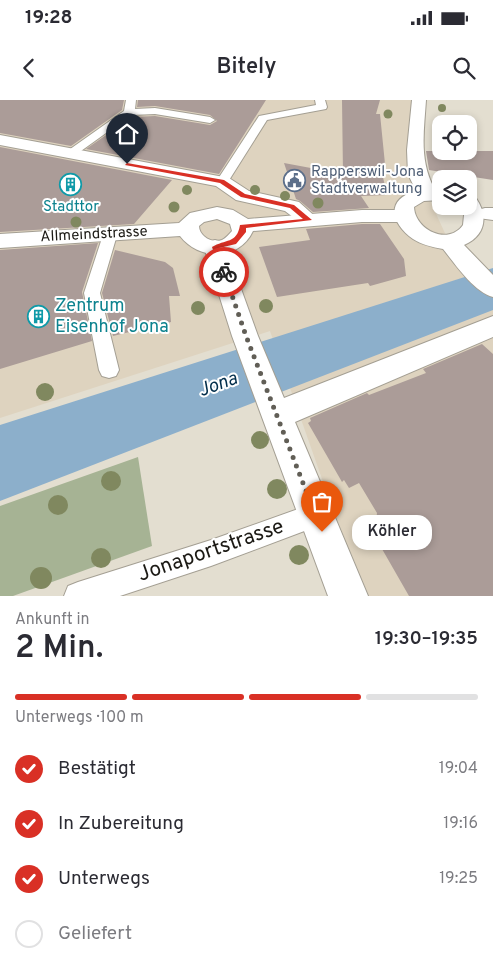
<!DOCTYPE html>
<html lang="de">
<head>
<meta charset="utf-8">
<style>
	:root { --surface:#fff; --page:#f2f2f3; --text:#2b2b33; --muted:#7c7c81; --line:#e1e1e2; --accent:#d93025 }
	body { margin:0; font-family:Overpass,sans-serif; background:var(--page); color:var(--text); height:100vh; display:flex; flex-direction:column; font-size:19px; white-space:nowrap }
	* { box-sizing:border-box; margin:0 }
	p { font-size:16px; color:var(--muted) }
	.icon { flex:none; width:28px; height:28px; fill:none; stroke:currentColor; stroke-width:2; stroke-linecap:round; stroke-linejoin:round }
	.map { position:relative; height:496px; overflow:hidden }
	.panel { display:flex; flex-direction:column; background:var(--surface); flex:1 }
	.panel>* { flex:none }
	.fabs { position:absolute; left:432px; top:15px; display:grid; gap:10px }
	.fabs a { display:grid; place-items:center; width:45px; height:45px; border-radius:10px; background:var(--surface); box-shadow:0 2px 8px #0003; font-size:25px }
	.pin { position:absolute; display:grid; place-items:center; width:42px; height:42px; color:#fff; margin:-51px -21px; border-radius:50% 50% 50% 0; rotate:-45deg; box-shadow:0 0 5px #0007 }
	.pin .icon { rotate:45deg }
	.courier { position:absolute; display:grid; place-items:center; width:50px; height:50px; margin:-25px; border:4px solid #d93025; border-radius:50%; background:#fff; color:#222; box-shadow:0 1px 6px #0007 }
	.bubble { position:absolute; height:35px; border-radius:15px; background:var(--surface); box-shadow:0 2px 8px #0003; font-size:16px; font-weight:600; line-height:35px; text-align:center }
	.overview em { font-style:normal; font-weight:600 }
	.overview div { display:flex; flex-direction:column-reverse }
	.overview { display:flex; align-items:center; justify-content:space-between; height:85px; padding:0 15px }
	h1 { font-size:32px; font-weight:600; line-height:38px }
	.bar { display:grid; grid-template-columns:repeat(4,1fr); gap:8px 5px; align-content:center; height:60px; padding:0 15px }
	.bar i { height:6px; border-radius:4px; background:var(--line) }
	.bar .selected { background:var(--accent) }
	.bar p { grid-column:span 4 }
	ol { padding:0 15px; list-style:none }
	li { display:flex; align-items:center; gap:15px; height:55px }
	li p { margin-inline-start:auto }
	li .icon { padding:5px; border-radius:50%; background:var(--accent); color:#fff; stroke-width:4 }
	li:last-child { color:var(--muted) }
	li i { width:28px; height:28px; border:2px solid var(--line); border-radius:50% }
	.status { display:flex; justify-content:space-between; align-items:center; height:35px; padding:0 25px; background:var(--surface); direction:ltr }
	.status svg { height:14px; fill:currentColor }
	header { display:flex; justify-content:space-between; align-items:center; height:65px; padding:0 15px; background:var(--surface); font-size:22px; font-weight:600 }
	.map>svg:first-child { display:block }
	.commercial { fill:#ded3bf }
	.green { fill:#a6b394 }
	.lines { fill:none; stroke-linecap:round; stroke-linejoin:round }
	.river { fill:#8cafcb; fill-rule:evenodd }
	.building { fill:#ab9c98 }
	.lane-casing { stroke:#a49f93; stroke-width:2 }
	.street-casing { stroke:#a49f93; stroke-width:2 }
	.secondary-casing { stroke:#a49f93; stroke-width:2 }
	.primary-casing { stroke:#a49f93; stroke-width:2 }
	.lane { fill:#fff; fill-rule:evenodd }
	.street { fill:#fff; fill-rule:evenodd }
	.secondary { fill:#fff; fill-rule:evenodd }
	.primary { fill:#fff; fill-rule:evenodd }
	.tree { fill:#80885f }
	.route { fill:#d93025 }
	.done { stroke:#615e56; stroke-width:5; stroke-dasharray:0 9 }
	.labels { text-anchor:middle; dominant-baseline:central; stroke-width:4; stroke-linejoin:round; paint-order:stroke }
	.far-service-label { font-size:15px; fill:#4e5e75; stroke:#fff; text-anchor:start }
	.far-culture-label { font-size:15px; fill:#0d838f; stroke:#fff }
	.far-street-label { font-size:15px; fill:#1b1914; stroke:#fff }
	.culture-label { font-size:18px; fill:#0d838f; stroke:#fff; text-anchor:start }
	.water-label { font-size:19px; font-style:italic; fill:#022e4b; stroke:#fff }
	.near-street-label { font-size:21px; fill:#1b1914; stroke:#fff }
</style>
</head>
<body>
<div class="status"><b>19:28</b><svg viewBox="0 0 49 12"><path d="M0 12V9h3v3zM5 12V6h3v6zM10 12V3h3v9zM15 12V0h3v12zM26 1h20v11H26zM47 4h2v5h-2z"/></svg></div>
<header><svg class="icon" aria-label="back" viewBox="0 0 24 24"><path d="M15 5l-7 7 7 7"/></svg>Bitely<svg class="icon" aria-label="search" viewBox="0 0 24 24"><circle cx="10" cy="10" r="6"/><path d="M15 15l6 6"/></svg></header>
<div class="map">
<svg width="493" height="496" viewBox="0 0 493 496">
	<rect width="100%" height="100%" fill="#e3ded0"/>
	<path class="commercial" d="M 0,0 L 419,0 L 427,94 L 449,142 L 493,189 L 493,496 L 369,496 L 334,413 L 270,231 L 0,318 Z"/>
	<path class="green" d="M 138,357 L 152,446 L 13,496 L 0,496 L 0,406 Z"/>
	<g class="lines">
		<path class="river" d="M 493,168 L 493,210 L 0,401 L 0,325 Z"/>
	</g>
	<path class="building" d="M 0,0 L 124,0 L 122,10 L 71,46 L 0,33 Z
		M 138,0 L 266,0 L 219,74 L 86,49 L 132,17 L 155,16 L 210,25 L 217,21 L 210,15 L 155,6 L 137,7 Z
		M 342,0 L 380,0 L 376,14 L 380,14 L 385,64 L 380,64 L 387,95 L 361,96 L 369,108 L 313,112 L 300,101 L 296,99 L 284,63 L 343,74 Z
		M 0,47 L 172,80 L 134,124 L 0,132 Z
		M 426,51 L 493,51 L 493,80 L 429,70 Z
		M 362,124 L 380,124 L 404,159 L 406,176 L 370,186 L 368,183 L 277,197 L 259,147 L 310,140 L 306,129 Z
		M 98,143 L 82,192 L 92,241 L 0,269 L 0,150 Z
		M 115,150 L 165,162 L 173,168 L 180,196 L 169,196 L 171,222 L 113,236 L 102,193 Z
		M 482,244 L 493,254 L 493,496 L 409,496 L 374,435 L 377,413 L 359,383 L 349,388 L 344,380 L 342,382 L 308,323 L 311,321 L 310,318 L 367,293 L 369,295 L 426,273 L 423,269 Z"/>
	<g class="lines">
		<defs>
			<path id="lane" d="M 126,0 L 136,0 L 135,9 L 155,8 L 210,17 L 215,20 L 210,23 L 155,14 L 131,15 L 74,56 L 66,56 L 64,54 L 66,52 L 124,11 Z
				M 315,0 L 325,0 L 327,7 L 326,9 L 267,20 L 226,85 L 218,85 L 216,82 L 259,16 L 316,5 Z
				M 110,130 L 115,132 L 117,135 L 100,193 L 119,270 L 116,276 L 109,278 L 102,276 L 99,270 L 84,193 L 103,135 L 105,132 Z
				M 315,403 L 324,406 L 327,415 L 324,424 L 315,427 L 211,466 L 120,496 L 64,496 L 68,486 L 78,482 L 211,440 Z"/>
			<path id="street" d="M 0,35 L 229,78 L 249,91 L 299,102 L 319,120 L 316,124 L 309,126 L 302,124 L 285,111 L 236,100 L 216,86 L 0,45 Z
				M 485,108 L 493,108 L 493,120 L 478,118 L 475,114 L 478,110 Z
				M 215,140 L 223,142 L 226,147 L 258,236 L 284,298 L 493,216 L 493,237 L 295,322 L 368,496 L 328,496 L 232,236 L 204,147 L 207,142 Z"/>
			<path id="secondary" d="M 217,107 L 233,110 L 248,119 L 362,110 L 404,110 L 411,112 L 414,116 L 411,120 L 404,122 L 362,122 L 253,131 C 239,161 199,161 180,136 L 0,148 L 0,134 L 179,123 L 190,113 ZM 217,119 L 230,124 L 232,131 C 229,134 226,138 222,140 C 212,144 199,136 199,126 L 204,122 Z"/>
			<path id="primary" d="M 412,0 L 426,0 C 424,31 419,60 434,88 L 441,88 L 441,100 L 424,101 L 414,107 C 415,130 448,146 463,125 L 464,115 L 461,106 L 469,106 L 469,96 L 476,98 C 489,117 485,136 464,145 L 493,175 L 493,197 C 474,192 455,164 443,149 C 432,147 422,145 413,139 C 391,124 385,99 416,91 L 408,74 L 407,50 Z"/>
		</defs>
		<use href="#lane" class="lane-casing"/>
		<use href="#street" class="street-casing"/>
		<use href="#secondary" class="secondary-casing"/>
		<use href="#primary" class="primary-casing"/>
		<use href="#lane" class="lane"/>
		<use href="#street" class="street"/>
		<use href="#secondary" class="secondary"/>
		<use href="#primary" class="primary"/>
	</g>
	<g class="tree">
		<circle cx="442" cy="8" r="4"/>
		<circle cx="388" cy="14" r="4.5"/>
		<circle cx="187" cy="90" r="5"/>
		<circle cx="255" cy="90" r="5"/>
		<circle cx="285" cy="96" r="5"/>
		<circle cx="318" cy="103" r="5.5"/>
		<circle cx="174" cy="107" r="5.5"/>
		<circle cx="76" cy="122" r="5.5"/>
		<circle cx="210" cy="181" r="6"/>
		<circle cx="266" cy="206" r="7"/>
		<circle cx="198" cy="208" r="7"/>
		<circle cx="45" cy="292" r="9"/>
		<circle cx="260" cy="340" r="9"/>
		<circle cx="111" cy="381" r="10"/>
		<circle cx="277" cy="389" r="10"/>
		<circle cx="58" cy="405" r="10"/>
		<circle cx="299" cy="455" r="10"/>
		<circle cx="101" cy="458" r="10"/>
		<circle cx="41" cy="478" r="11"/>
	</g>
	<path class="route" d="M 127,63 L 224,80 L 245,94 L 294,105 L 312,120 L 246,128 L 246,132 L 236,144 L 219,148 L 227,172 L 221,174 L 212,147 C 225,139 237,144 240,125 L 303,119 L 290,108 L 241,97 L 220,83 L 125,65 Z"/>
	<g class="lines">
		<path class="done" d="M 224,172 L 246,236 L 322,432"/>
	</g>
	<defs>
		<symbol id="civic-ring" viewBox="-11 -11 22 22"><circle r="9.5" fill="#fff" stroke="#5c6f8a" stroke-width="1.5"/><path d="M-.6-6.5H3V-4.5H.6V-3L4-1V1h2V6H-6V1h2V-1L-.6-3ZM-1.2 2.5V6h2.4V2.5Z" fill="#5c6f8a"/></symbol>
		<symbol id="building-ring" viewBox="-11 -11 22 22"><circle r="9.5" fill="#fff" stroke="#0f9aa8" stroke-width="1.5"/><path d="M-4-6H4V6H1V3H-1V6H-4ZM-2.5-4.3h1.7v1.8h-1.7ZM.8-4.3h1.7v1.8H.8ZM-2.5-1h1.7V.8h-1.7ZM.8-1h1.7V.8H.8Z" fill="#0f9aa8"/></symbol>
	</defs>
	<g fill-rule="evenodd">
		<use href="#civic-ring" x="282" y="68" width="25" height="25"/>
		<use href="#building-ring" x="58" y="72" width="25" height="25"/>
		<use href="#building-ring" x="26" y="204" width="25" height="25"/>
	</g>
	<g class="labels">
		<g class="far-service-label">
			<text x="311" y="72">Rapperswil-Jona<tspan x="311" dy="17">Stadtverwaltung</tspan></text>
		</g>
		<g class="far-culture-label">
			<text x="71" y="107">Stadttor</text>
		</g>
		<g class="far-street-label">
			<text transform="translate(94 135) rotate(-3)">Allmeindstrasse</text>
		</g>
		<g class="culture-label">
			<text x="55" y="206">Zentrum<tspan x="55" dy="21">Eisenhof Jona</tspan></text>
		</g>
		<g class="water-label">
			<text transform="translate(218 285) rotate(-20)">Jona</text>
		</g>
		<g class="near-street-label">
			<text transform="translate(211 451) rotate(-19)">Jonaportstrasse</text>
		</g>
	</g>
</svg>
<div class="fabs">
<a><svg class="icon" aria-label="locate" viewBox="0 0 24 24"><circle cx="12" cy="12" r="6"/><path d="M12 2v4M12 18v4M2 12h4M18 12h4"/></svg></a>
<a><svg class="icon" aria-label="layers" viewBox="0 0 24 24"><path d="M12 4l9 5-9 5-9-5zM3 14l9 5 9-5"/></svg></a>
</div>
<div class="pin" style="left:322px;top:432px;background:#ea580c"><svg class="icon" aria-label="bag" viewBox="0 0 24 24"><path d="M5 8h14l-1 12H6zM9 8a3 3 0 0 1 6 0"/></svg></div>
<div class="pin" style="left:127px;top:64px;background:#1f2937"><svg class="icon" aria-label="home" viewBox="0 0 24 24"><path d="M3 11l9-7 9 7M6 9v11h12V9"/></svg></div>
<div class="courier" style="left:224px;top:172px"><svg class="icon" aria-label="bike" viewBox="0 0 24 24"><circle cx="6" cy="16" r="4"/><circle cx="18" cy="16" r="4"/><path d="M6 16l4-8h5l3 8M10 8l3 8H6M13 5h3"/></svg></div>
<div class="bubble" style="left:352px;top:415px;width:80px">Köhler</div>
</div>
<section class="panel">
<div class="overview"><div><h1>2 Min.</h1><p>Ankunft in</p></div><em>19:30–19:35</em></div>
<div class="bar"><i class="selected"></i><i class="selected"></i><i class="selected"></i><i></i><p>Unterwegs · 100 m</p></div>
<ol>
<li><svg class="icon" aria-label="check" viewBox="0 0 24 24"><path d="M5 12l5 5 9-10"/></svg>Bestätigt<p>19:04</p></li>
<li><svg class="icon" aria-label="check" viewBox="0 0 24 24"><path d="M5 12l5 5 9-10"/></svg>In Zubereitung<p>19:16</p></li>
<li><svg class="icon" aria-label="check" viewBox="0 0 24 24"><path d="M5 12l5 5 9-10"/></svg>Unterwegs<p>19:25</p></li>
<li><i></i>Geliefert</li>
</ol>
</section>
</body>
</html>
